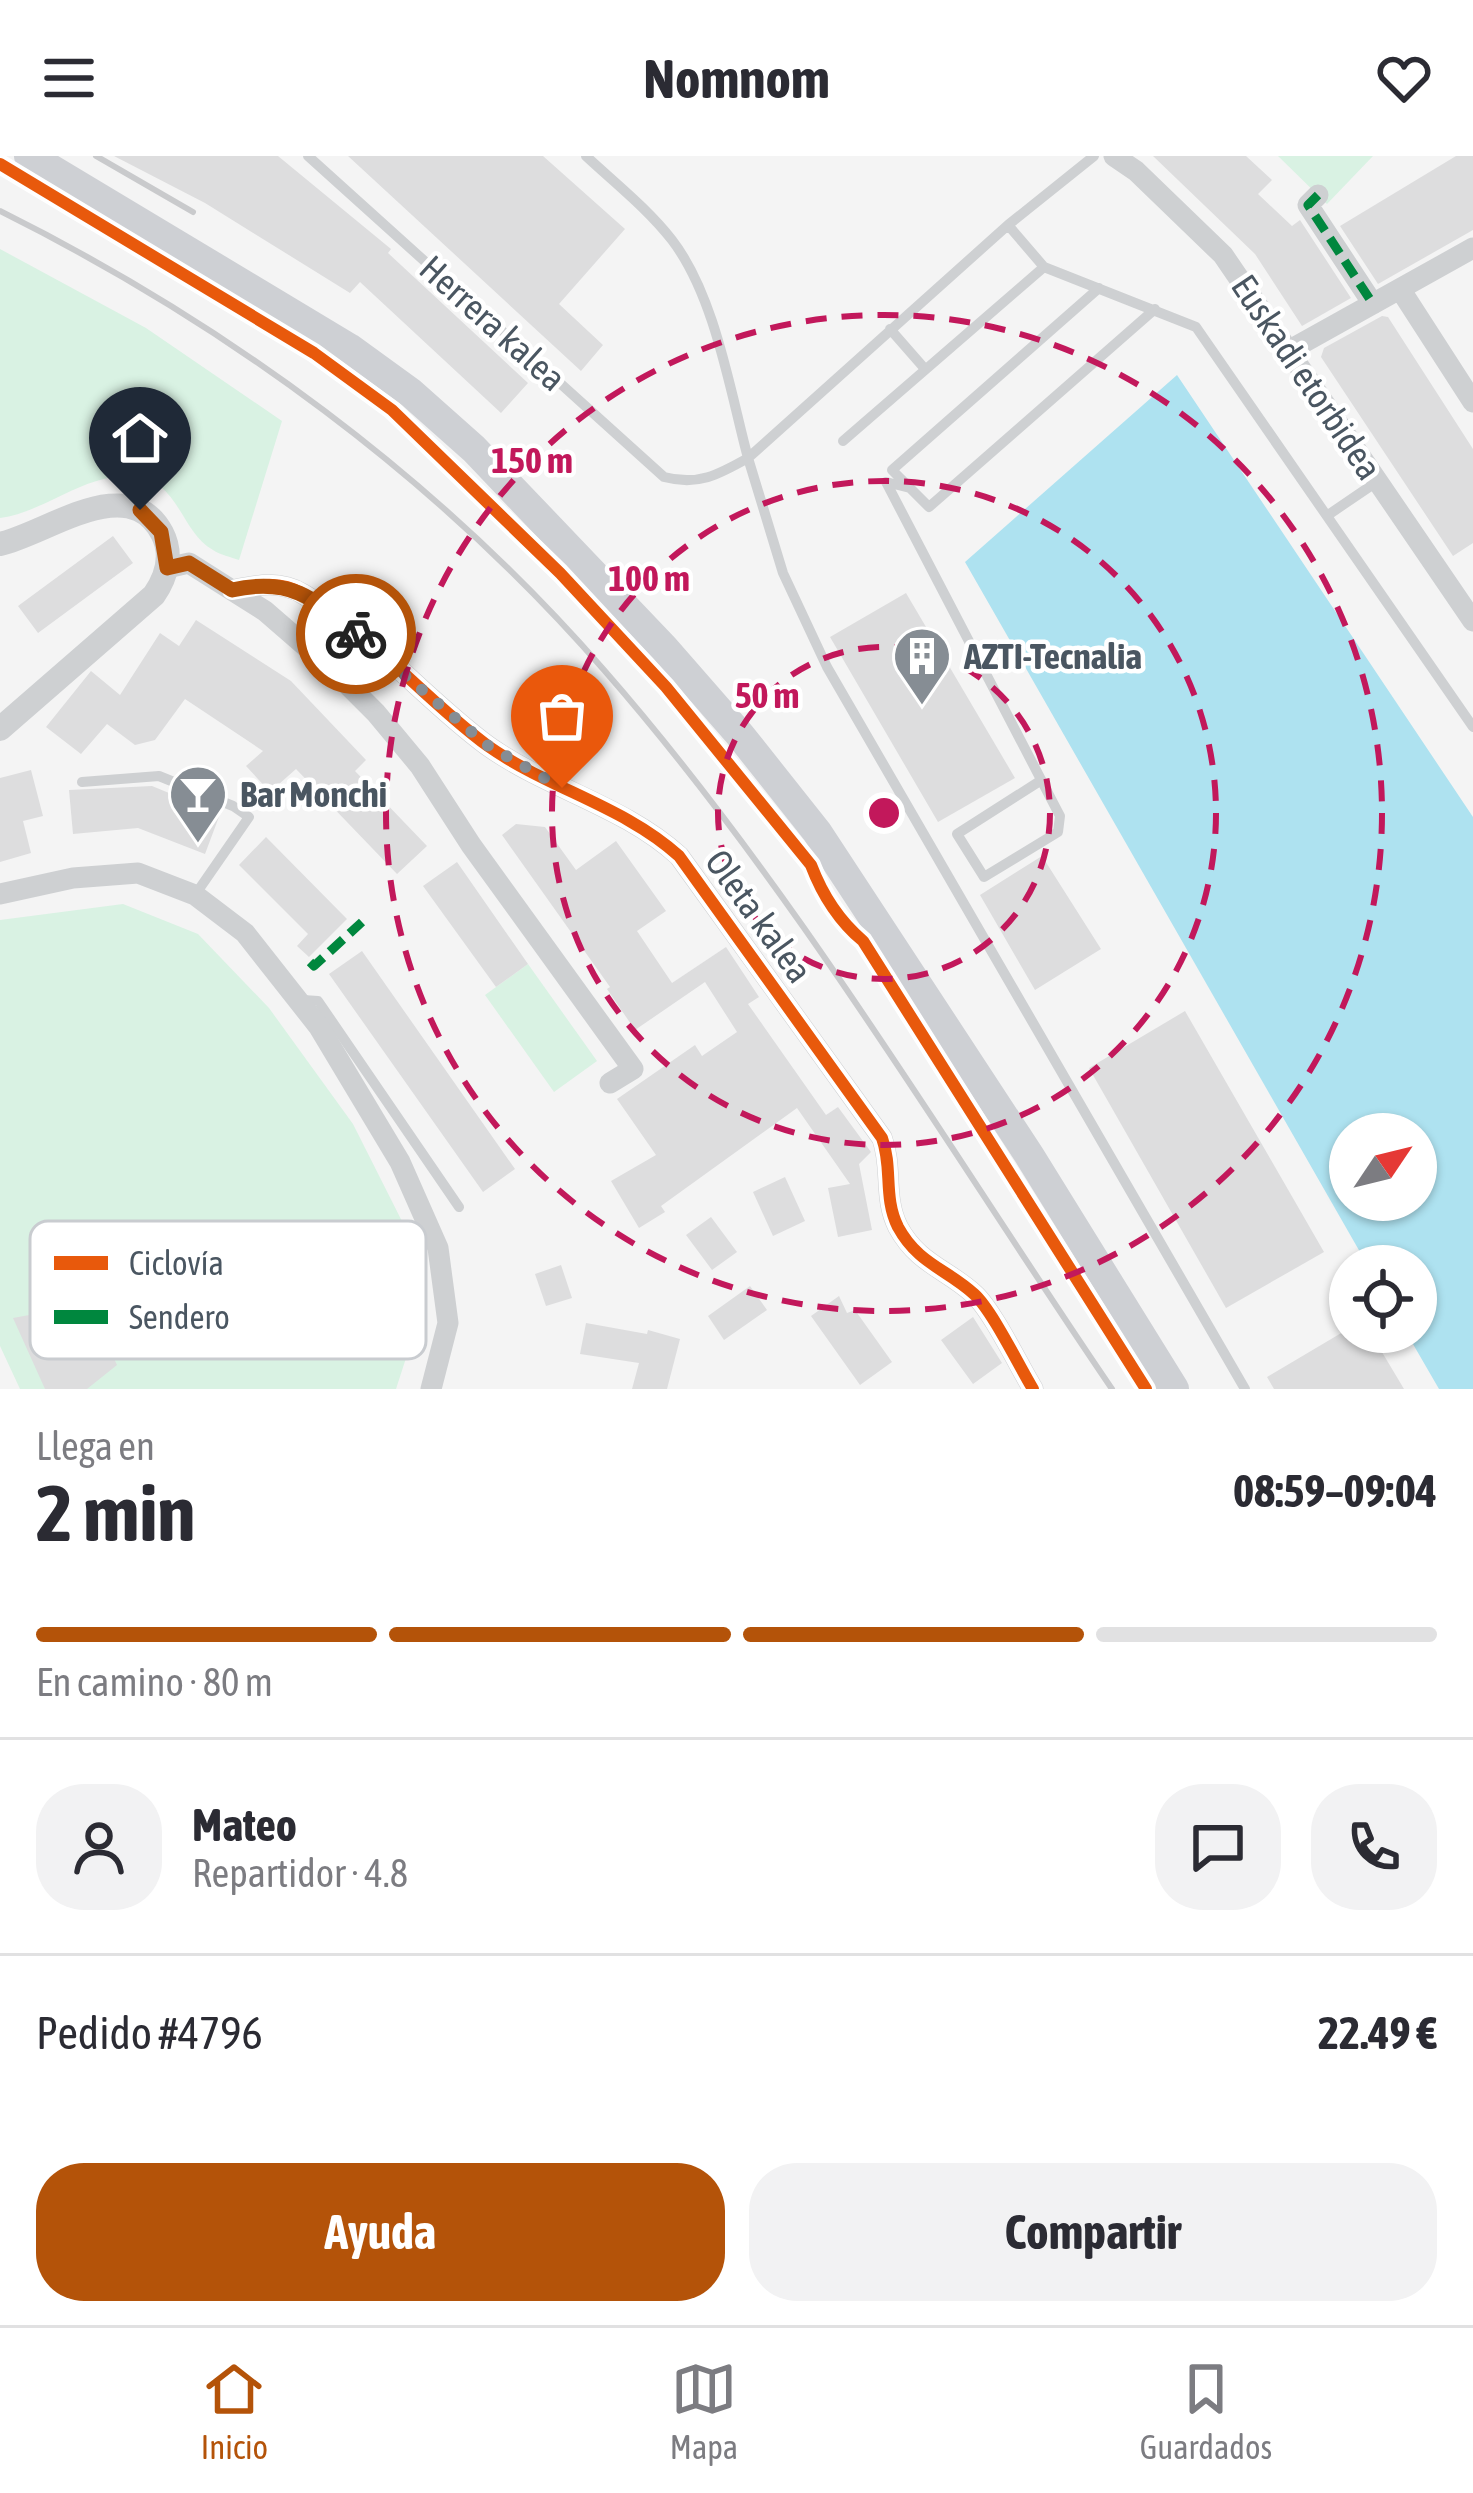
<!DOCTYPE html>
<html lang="es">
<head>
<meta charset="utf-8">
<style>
	:root { --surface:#fff; --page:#f2f2f3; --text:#2b2b33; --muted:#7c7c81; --line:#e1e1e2; --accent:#b45309 }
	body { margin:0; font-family:"Asap Condensed",sans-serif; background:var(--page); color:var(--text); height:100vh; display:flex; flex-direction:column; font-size:45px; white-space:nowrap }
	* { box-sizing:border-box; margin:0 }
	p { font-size:39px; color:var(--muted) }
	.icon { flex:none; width:66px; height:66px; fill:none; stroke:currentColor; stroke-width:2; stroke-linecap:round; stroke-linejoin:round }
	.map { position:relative; height:1233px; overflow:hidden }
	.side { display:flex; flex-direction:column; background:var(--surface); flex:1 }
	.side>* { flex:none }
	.needle { width:78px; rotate:55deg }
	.buttons { position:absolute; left:1329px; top:957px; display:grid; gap:24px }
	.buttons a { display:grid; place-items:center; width:108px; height:108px; border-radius:50%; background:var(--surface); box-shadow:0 3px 9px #0004; font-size:60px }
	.pin { position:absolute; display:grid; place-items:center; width:102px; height:102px; color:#fff; margin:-123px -51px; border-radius:50% 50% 50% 0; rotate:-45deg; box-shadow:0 0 12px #0007 }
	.pin .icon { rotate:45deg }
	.courier { position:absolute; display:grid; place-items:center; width:120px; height:120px; margin:-60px; border:9px solid #b45309; border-radius:50%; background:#fff; color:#222; box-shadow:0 3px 15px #0007 }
	.overview em { font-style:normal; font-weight:700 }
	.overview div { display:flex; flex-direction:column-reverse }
	.overview { display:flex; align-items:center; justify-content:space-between; height:204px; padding:0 36px }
	h1 { font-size:78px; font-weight:700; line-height:90px }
	.bar { display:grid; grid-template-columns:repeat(4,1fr); gap:18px 12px; align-content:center; height:144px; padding:0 36px }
	.bar i { height:15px; border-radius:9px; background:var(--line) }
	.bar .on { background:var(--accent) }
	.bar p { grid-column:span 4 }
	.line { display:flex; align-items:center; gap:30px; padding:0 36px; border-top:3px solid var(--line) }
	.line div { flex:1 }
	.round { display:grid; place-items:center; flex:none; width:126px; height:126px; border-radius:48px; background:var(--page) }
	.primary-button { display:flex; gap:24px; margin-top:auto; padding:24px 36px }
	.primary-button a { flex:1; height:138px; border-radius:48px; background:var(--accent); color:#fff; font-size:48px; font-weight:700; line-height:138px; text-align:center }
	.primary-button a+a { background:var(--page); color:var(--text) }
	header { display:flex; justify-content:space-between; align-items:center; height:156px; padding:0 36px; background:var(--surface); font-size:54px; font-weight:700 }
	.tabs { display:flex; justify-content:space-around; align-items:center; height:168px; border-top:3px solid var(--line); background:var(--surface); font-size:33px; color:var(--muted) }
	.tabs a { display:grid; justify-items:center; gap:6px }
	.tabs .on { color:var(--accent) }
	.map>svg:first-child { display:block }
	.green { fill:#d9f2e3 }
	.water { fill:#aee2f0; fill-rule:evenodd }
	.building { fill:#ddddde }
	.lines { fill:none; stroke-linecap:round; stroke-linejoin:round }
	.service { stroke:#ced0d2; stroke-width:10 }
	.minor { stroke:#ced0d2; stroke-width:21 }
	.tertiary { stroke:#ced0d2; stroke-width:24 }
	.secondary { stroke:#ced0d4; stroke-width:30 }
	.rail { stroke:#c9cacc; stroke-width:6 }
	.quiet { stroke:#00873e; stroke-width:9; stroke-dasharray:18 9; stroke-linecap:butt }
	.cycleway-casing { stroke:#fff; stroke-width:20 }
	.cycleway { stroke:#e8590c; stroke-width:12 }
	.done { stroke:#868d94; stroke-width:12; stroke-dasharray:0 21.6 }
	.route { stroke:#b45309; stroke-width:15 }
	.ring { fill:none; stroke:#c2185b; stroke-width:6; stroke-dasharray:21 15 }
	.labels { text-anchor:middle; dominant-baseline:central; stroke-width:9; stroke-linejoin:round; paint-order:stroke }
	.street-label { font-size:36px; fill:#4a5661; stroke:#fff }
	.poi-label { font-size:36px; font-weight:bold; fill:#4a5661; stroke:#fff; text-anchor:start }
	.key { fill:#fff; stroke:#c9ccd0; stroke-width:3 }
	.key-label { font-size:33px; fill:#4a5661 }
	.centre { fill:#c2185b; stroke:#fff; stroke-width:6 }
	.ring-label { font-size:36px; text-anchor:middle; font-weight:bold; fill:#c2185b; stroke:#fff; stroke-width:9; stroke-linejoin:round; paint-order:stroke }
</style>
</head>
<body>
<header><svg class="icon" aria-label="menu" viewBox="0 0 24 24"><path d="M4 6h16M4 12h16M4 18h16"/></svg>Nomnom<svg class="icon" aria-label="heart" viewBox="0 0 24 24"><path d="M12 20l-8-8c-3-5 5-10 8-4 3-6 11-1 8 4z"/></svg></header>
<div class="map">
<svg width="1473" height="1233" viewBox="0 0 1473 1233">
	<rect width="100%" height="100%" fill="#f4f4f4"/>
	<path class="green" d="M 1278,0 L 1373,0 L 1327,48 Z
		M 0,93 L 146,172 L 282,265 L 239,404 C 231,401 220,399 213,394 C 176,373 180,312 115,321 C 74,326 40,357 0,362 Z
		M 123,748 L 198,778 L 269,852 L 353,968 L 418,1097 L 417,1168 L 396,1233 L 20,1233 L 0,1190 L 0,764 Z
		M 528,808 L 597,905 L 554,936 L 485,839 Z"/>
	<path class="water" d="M 1177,219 L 1473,661 L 1473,1233 L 1439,1233 L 1406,1176 L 1416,1176 L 1416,1110 L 1368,1110 L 965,406 ZM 1350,978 L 1416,978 L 1416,1044 L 1350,1044 Z"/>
	<path class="building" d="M 114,0 L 278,0 L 391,93 L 388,97 L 528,227 L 501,257 L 360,126 L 350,137 L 205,47 Z
		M 348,0 L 543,0 L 625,73 L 559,148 L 603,189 L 581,215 Z
		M 1153,0 L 1246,0 L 1272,24 L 1258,38 L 1292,70 L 1300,64 L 1351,142 L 1302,170 L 1255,98 Z
		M 1456,0 L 1473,0 L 1473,74 L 1378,128 L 1340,70 Z
		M 1382,160 L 1388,161 L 1473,293 L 1473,387 L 1453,400 L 1321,201 L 1324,192 Z
		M 113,380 L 133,407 L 38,477 L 18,450 Z
		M 906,437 L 1015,622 L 938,666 L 830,481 Z
		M 196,464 L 291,525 L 366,604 L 355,615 L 427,690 L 397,718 L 296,613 L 270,636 L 246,610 L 263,595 L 185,543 L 155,584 L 135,589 L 107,568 L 81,598 L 46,571 L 91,515 L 120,539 L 160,477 L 179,490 Z
		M 31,614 L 43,660 L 23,665 L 31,697 L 0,706 L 0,622 Z
		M 152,630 L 220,658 L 205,698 L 138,672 L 73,678 L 69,634 Z
		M 516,668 L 545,671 L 576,714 L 616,685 L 666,755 L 637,775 L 672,827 L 726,791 L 759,841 L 748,848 L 826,959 L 838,951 L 871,996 L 859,1008 L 872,1074 L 838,1081 L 828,1032 L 850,1028 L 797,952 L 661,1050 L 665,1056 L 639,1072 L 611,1025 L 656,999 L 617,943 L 695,889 L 702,900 L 737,876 L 705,826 L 635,874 L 607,833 L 610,831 L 502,679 Z
		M 266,681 L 347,763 L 309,801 L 297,790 L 308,778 L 239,709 Z
		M 1042,700 L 1101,793 L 1035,834 L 980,739 Z
		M 457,706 L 528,808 L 496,831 L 423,730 Z
		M 362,795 L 515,1013 L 483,1036 L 329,818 Z
		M 1185,855 L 1324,1096 L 1226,1152 L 1089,912 Z
		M 785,1021 L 805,1065 L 773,1080 L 753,1036 Z
		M 711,1061 L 737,1096 L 712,1114 L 686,1079 Z
		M 561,1109 L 572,1142 L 546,1150 L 535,1118 Z
		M 750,1130 L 767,1154 L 724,1184 L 708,1160 Z
		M 839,1140 L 847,1157 L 855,1154 L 892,1206 L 860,1229 L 811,1160 Z
		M 89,1148 L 117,1209 L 87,1233 L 45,1233 L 13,1162 Z
		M 973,1161 L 1002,1207 L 973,1228 L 941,1184 Z
		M 586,1167 L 647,1178 L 648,1174 L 680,1183 L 667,1233 L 632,1233 L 639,1207 L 580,1198 Z
		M 1343,1176 L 1370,1176 L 1404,1233 L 1274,1233 L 1267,1221 Z"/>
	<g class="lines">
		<path class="service" d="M 308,0 L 664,321 C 698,330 718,319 748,302 C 730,235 715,140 672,84 C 648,53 615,27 586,0
			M 1094,0 L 1008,69 L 748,302 L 783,417 L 827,511 L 1245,1233
			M 1008,69 L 1044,111 L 1196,171 L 1473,571
			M 1099,132 L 892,314 L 929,351 L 1155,153
			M 890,173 L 925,213
			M 843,285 L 1044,111
			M 910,332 L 886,326 L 1060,660 L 1058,676 L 984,721 L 957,678 L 1040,625
			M 1328,359 L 1378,325
			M 82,626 L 159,620 L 233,650 L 249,661 L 195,739
			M 303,844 L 318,845 L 459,1051"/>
		<path class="minor" d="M 1114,0 L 1136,15 L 1223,99 L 1473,465
			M 1318,39 L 1308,49 L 1373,148
			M 1400,133 L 1473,246
			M 1290,194 L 1473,92
			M 167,412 L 189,407 L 265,455 L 333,514 L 376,557 L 420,610 L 471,689 L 633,913 L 610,927
			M 232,434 C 257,429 280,424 303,438 C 372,478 424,543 488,590 C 549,633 624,650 679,700 L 882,982 C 893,1012 883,1041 898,1071 C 918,1108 947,1113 974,1138 C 992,1154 1019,1210 1033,1233
			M 0,738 L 73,722 L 138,717 L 195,739 L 245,777 L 319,871 L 400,1006 L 438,1092 L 448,1167 L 431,1233"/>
		<path class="tertiary" d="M 0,388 C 48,377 128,314 162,377 C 173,398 167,420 154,439 L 0,573"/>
		<path class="secondary" d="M 29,0 L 349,192 L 411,237 L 474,293 L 664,492 L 740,579 L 817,676 L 1029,999 L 1174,1233"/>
		<path class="rail" d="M 96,0 L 193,56
			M 0,55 C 227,168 437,322 604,514 C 797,735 947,991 1112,1233"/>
		<path class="quiet" d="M 1318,39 L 1308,49 L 1373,148
			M 310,806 L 314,810 L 362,766"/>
		<defs>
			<path id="cycleway" d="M 0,8 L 314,197 L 392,254 L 560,417 L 666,531 L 811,709 C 822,738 839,765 863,785 L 1146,1233
				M 232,434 C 257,429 280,424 303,438 C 372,478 424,543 488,590 C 549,633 624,650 679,700 L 882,982 C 893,1012 883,1041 898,1071 C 918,1108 947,1113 974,1138 C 992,1154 1019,1210 1033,1233"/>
		</defs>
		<use href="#cycleway" class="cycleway-casing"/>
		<use href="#cycleway" class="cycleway"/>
	</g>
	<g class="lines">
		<path class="done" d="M 356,478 L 487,589 L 562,632"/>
		<path class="route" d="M 140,354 L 161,376 L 167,412 L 189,407 L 232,434 C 289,421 313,441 356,478"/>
	</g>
	<g class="ring">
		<circle cx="884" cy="657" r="166"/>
		<circle cx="884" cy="657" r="332"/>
		<circle cx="884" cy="657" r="498"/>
	</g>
	<defs>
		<symbol id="building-pin" viewBox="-11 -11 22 30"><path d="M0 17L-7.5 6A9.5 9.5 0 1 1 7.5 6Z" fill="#868d94" stroke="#fff"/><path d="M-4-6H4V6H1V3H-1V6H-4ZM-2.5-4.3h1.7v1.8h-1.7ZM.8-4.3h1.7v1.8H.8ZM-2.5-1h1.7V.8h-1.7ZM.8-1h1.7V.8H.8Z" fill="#fff"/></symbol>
		<symbol id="bar-pin" viewBox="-11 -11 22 30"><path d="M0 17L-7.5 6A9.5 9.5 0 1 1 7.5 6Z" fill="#868d94" stroke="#fff"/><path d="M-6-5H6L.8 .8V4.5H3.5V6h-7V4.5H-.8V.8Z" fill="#fff"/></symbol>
	</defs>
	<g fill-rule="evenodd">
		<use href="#building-pin" x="889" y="467" width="66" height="90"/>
		<use href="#bar-pin" x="165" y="605" width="66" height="90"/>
	</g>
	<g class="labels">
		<g class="street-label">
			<text transform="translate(493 167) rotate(42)">Herrera kalea</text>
			<text transform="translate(1307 221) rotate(56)">Euskadi etorbidea</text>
			<text transform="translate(759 760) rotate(54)">Oleta kalea</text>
		</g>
		<g class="poi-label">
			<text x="964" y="500">AZTI-Tecnalia</text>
			<text x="240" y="638">Bar Monchi</text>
		</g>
	</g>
	<rect x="30" y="1065" width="396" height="138" rx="18" class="key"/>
	<rect x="54" y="1100" width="54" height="14" fill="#e8590c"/>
	<rect x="54" y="1154" width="54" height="14" fill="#00873e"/>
	<g class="key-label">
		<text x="129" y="1119">Ciclovía</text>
		<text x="129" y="1173">Sendero</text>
	</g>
	<circle cx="884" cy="657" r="18" class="centre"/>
	<g class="ring-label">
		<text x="532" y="317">150 m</text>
		<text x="649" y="435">100 m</text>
		<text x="767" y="552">50 m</text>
	</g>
</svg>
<div class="buttons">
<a><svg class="needle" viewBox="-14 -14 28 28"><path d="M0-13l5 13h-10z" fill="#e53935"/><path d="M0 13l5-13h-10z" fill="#7c7c81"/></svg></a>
<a><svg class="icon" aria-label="locate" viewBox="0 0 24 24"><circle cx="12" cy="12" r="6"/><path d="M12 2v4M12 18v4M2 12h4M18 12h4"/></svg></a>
</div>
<div class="pin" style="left:562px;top:632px;background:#ea580c"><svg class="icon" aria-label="bag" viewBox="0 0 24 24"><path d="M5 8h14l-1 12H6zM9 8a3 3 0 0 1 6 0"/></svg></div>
<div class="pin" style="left:140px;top:354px;background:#1f2937"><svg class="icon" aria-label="home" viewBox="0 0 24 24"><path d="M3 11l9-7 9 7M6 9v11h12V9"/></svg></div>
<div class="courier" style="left:356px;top:478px"><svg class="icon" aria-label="bike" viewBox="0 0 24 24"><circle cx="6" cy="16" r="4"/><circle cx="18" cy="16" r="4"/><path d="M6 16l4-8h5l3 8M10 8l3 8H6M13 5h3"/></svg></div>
</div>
<section class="side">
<div class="overview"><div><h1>2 min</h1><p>Llega en</p></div><em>08:59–09:04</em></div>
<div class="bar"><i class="on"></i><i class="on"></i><i class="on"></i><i></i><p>En camino · 80 m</p></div>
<div class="line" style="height:216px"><a class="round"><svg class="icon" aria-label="person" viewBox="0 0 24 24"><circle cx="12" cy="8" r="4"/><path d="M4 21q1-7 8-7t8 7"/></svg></a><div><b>Mateo</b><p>Repartidor · 4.8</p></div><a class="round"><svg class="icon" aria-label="chat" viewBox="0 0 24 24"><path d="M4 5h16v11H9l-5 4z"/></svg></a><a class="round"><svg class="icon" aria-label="phone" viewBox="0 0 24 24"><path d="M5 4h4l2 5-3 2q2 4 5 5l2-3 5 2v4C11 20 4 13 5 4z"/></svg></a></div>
<div class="line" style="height:156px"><div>Pedido #4796</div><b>22.49 €</b></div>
<div class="primary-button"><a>Ayuda</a><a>Compartir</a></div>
</section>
<nav class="tabs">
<a class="on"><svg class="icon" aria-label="home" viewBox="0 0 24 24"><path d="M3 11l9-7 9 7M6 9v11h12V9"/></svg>Inicio</a>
<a><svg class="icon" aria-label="map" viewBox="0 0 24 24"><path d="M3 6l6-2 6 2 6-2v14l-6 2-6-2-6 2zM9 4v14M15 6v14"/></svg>Mapa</a>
<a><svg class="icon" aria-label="saved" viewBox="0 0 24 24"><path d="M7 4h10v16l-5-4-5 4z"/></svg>Guardados</a>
</nav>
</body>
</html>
